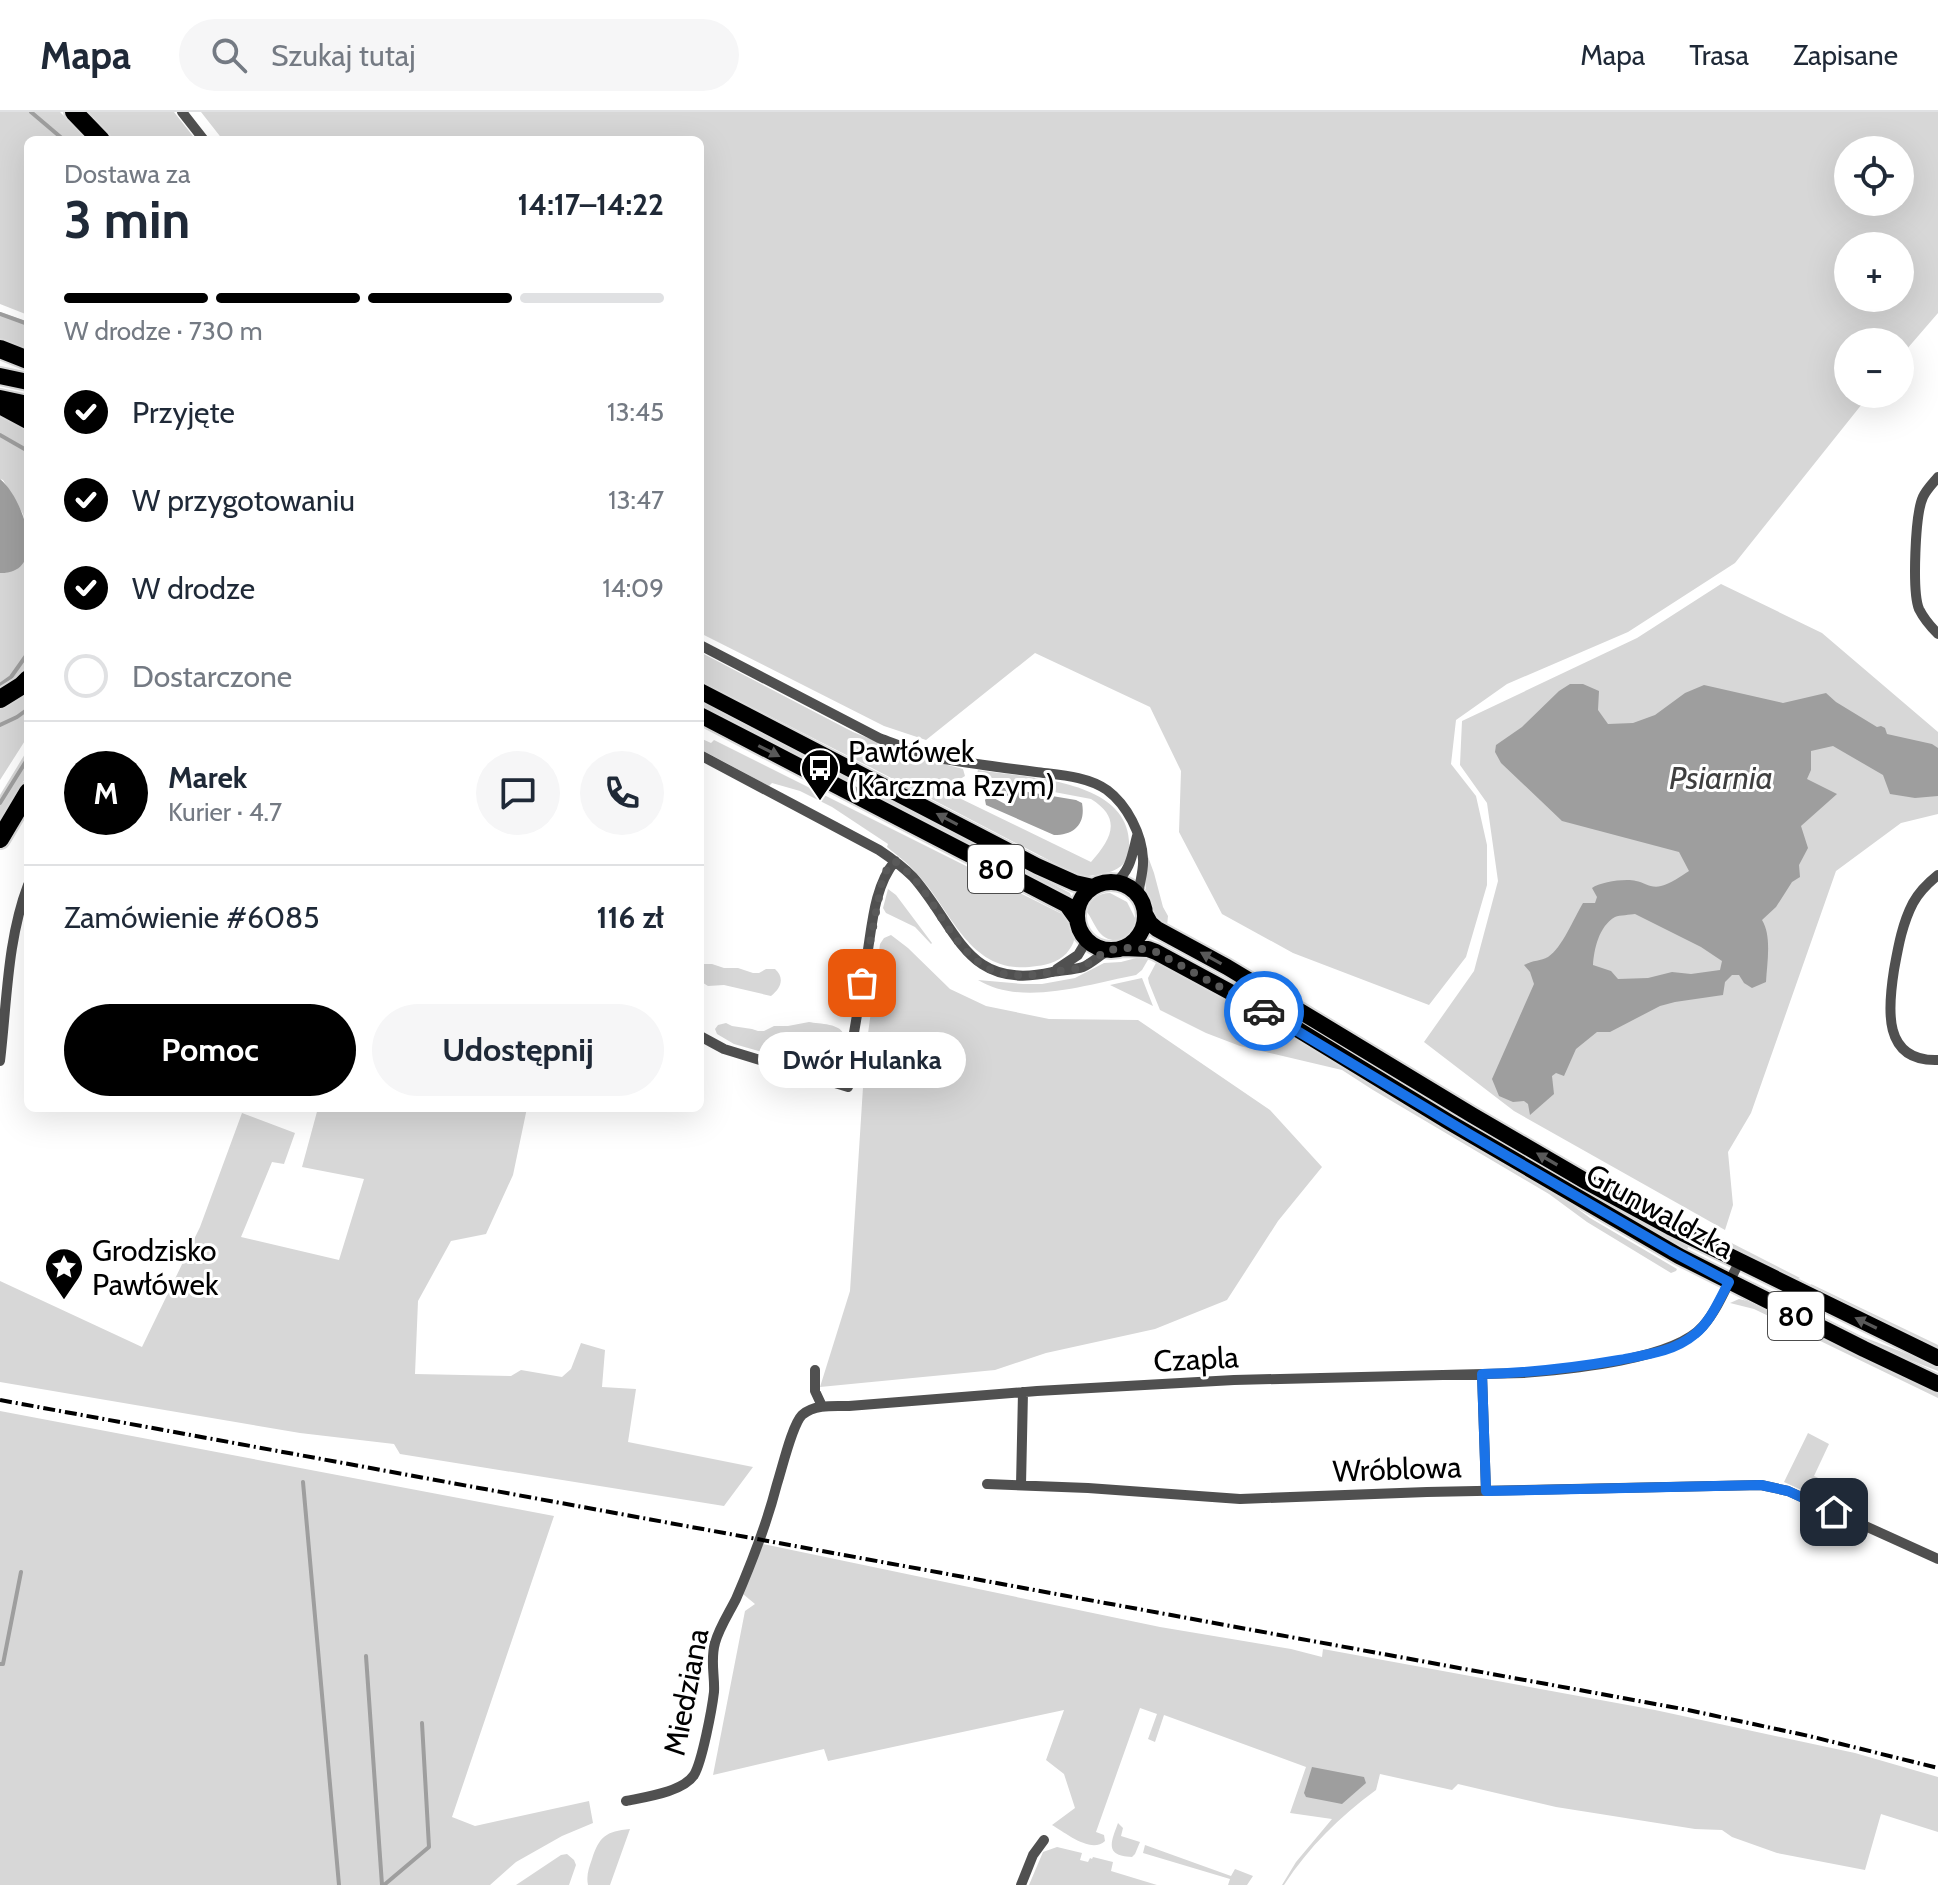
<!DOCTYPE html>
<html lang="pl">
<head>
<meta charset="utf-8">
<style>
	:root { --surface:#fff; --page:#f6f6f7; --text:#1f2937; --muted:#747a83; --line:#e0e1e3; --accent:#000 }
	body { margin:0; font-family:Cabin,sans-serif; background:var(--page); color:var(--text); height:100vh; display:flex; flex-direction:column; font-size:30px; white-space:nowrap }
	* { box-sizing:border-box; margin:0 }
	p { font-size:26px; color:var(--muted) }
	.icon { flex:none; width:44px; height:44px; fill:none; stroke:currentColor; stroke-width:2; stroke-linecap:round; stroke-linejoin:round }
	.map { position:relative; flex:1; overflow:hidden }
	.panel { position:absolute; left:24px; top:24px; width:680px; height:976px; display:flex; flex-direction:column; background:var(--surface); border-radius:12px; box-shadow:0 8px 32px #0002 }
	.panel>* { flex:none }
	.buttons { position:absolute; left:1834px; top:24px; display:grid; gap:16px }
	.buttons a { display:grid; place-items:center; width:80px; height:80px; border-radius:50%; background:var(--surface); box-shadow:0 8px 32px #0002; font-size:40px }
	.pin { position:absolute; display:grid; place-items:center; width:68px; height:68px; color:#fff; margin:-34px; border-radius:16px; box-shadow:0 4px 12px #0006 }
	.courier { position:absolute; display:grid; place-items:center; width:80px; height:80px; margin:-40px; border:6px solid #1a73e8; border-radius:50%; background:#fff; color:#222; box-shadow:0 2px 10px #0007 }
	.bubble { position:absolute; height:56px; border-radius:28px; background:var(--surface); box-shadow:0 8px 32px #0002; font-size:26px; font-weight:700; line-height:56px; text-align:center }
	.head em { font-style:normal; font-weight:700 }
	.head div { display:flex; flex-direction:column-reverse }
	.head { display:flex; align-items:center; justify-content:space-between; height:136px; padding:0 40px }
	h1 { font-size:52px; font-weight:700; line-height:60px }
	.bar { display:grid; grid-template-columns:repeat(4,1fr); gap:12px 8px; align-content:center; height:96px; padding:0 40px }
	.bar i { height:10px; border-radius:6px; background:var(--line) }
	.bar .current { background:var(--accent) }
	.bar p { grid-column:span 4 }
	.line { display:flex; align-items:center; gap:20px; padding:0 40px; border-top:2px solid var(--line) }
	.line div { flex:1 }
	.round { display:grid; place-items:center; flex:none; width:84px; height:84px; border-radius:42px; background:var(--page) }
	ol { padding:0 40px; list-style:none }
	li { display:flex; align-items:center; gap:24px; height:88px }
	li p { margin-inline-start:auto }
	li .icon { padding:8px; border-radius:50%; background:var(--accent); color:#fff; stroke-width:4 }
	li:last-child { color:var(--muted) }
	li i { width:44px; height:44px; border:4px solid var(--line); border-radius:50% }
	.action { display:flex; gap:16px; margin-top:auto; padding:16px 40px }
	.action a { flex:1; height:92px; border-radius:48px; background:var(--accent); color:#fff; font-size:32px; font-weight:700; line-height:92px; text-align:center }
	.action a+a { background:var(--page); color:var(--text) }
	header { display:flex; align-items:center; gap:48px; box-sizing:border-box; height:112px; padding:0 40px; background:var(--surface); border-bottom:2px solid var(--line) }
	header strong { font-size:38px }
	nav { display:flex; gap:44px; margin-inline-start:auto; font-size:28px }
	.search { width:560px; height:72px; background:var(--page); display:flex; align-items:center; gap:20px; box-sizing:border-box; padding:0 28px; border-radius:44px; color:var(--muted); font-size:30px }
	.map>svg:first-child { display:block }
	.green { fill:#d7d7d7; fill-rule:evenodd }
	.water { fill:#9e9e9e; fill-rule:evenodd }
	.lines { fill:none; stroke-linecap:round; stroke-linejoin:round }
	.stream { stroke:#9e9e9e; stroke-width:4 }
	.primary-casing { stroke:#dbdbdb; stroke-width:20 }
	.highway-casing { stroke:#dbdbdb; stroke-width:22 }
	.street { stroke:#505050; stroke-width:10 }
	.primary { stroke:#000; stroke-width:16 }
	.highway { stroke:#000; stroke-width:18 }
	.rail { stroke:#000; stroke-width:4; stroke-dasharray:12 4 2 4; stroke-linecap:butt }
	.oneway { fill:#595959 }
	.done { stroke:#595959; stroke-width:8; stroke-dasharray:0 14.4 }
	.route { stroke:#1a73e8; stroke-width:10 }
	.labels { text-anchor:middle; dominant-baseline:central; stroke-width:6; stroke-linejoin:round; paint-order:stroke }
	.shield { fill:#fff; stroke:#4c4c4c; stroke-width:2 }
	.shield-label { font-size:28px; font-weight:bold; fill:#000 }
	.poi-label { font-size:30px; fill:#000; stroke:#fff; text-anchor:start }
	.street-label { font-size:30px; fill:#000; stroke:#fff }
	.water-label { font-size:32px; font-style:italic; fill:#3f3f3f; stroke:#fff }
</style>
</head>
<body>
<header>
<strong>Mapa</strong>
<div class="search"><svg class="icon" aria-label="search" viewBox="0 0 24 24"><circle cx="10" cy="10" r="6"/><path d="M15 15l6 6"/></svg>Szukaj tutaj</div>
<nav><a>Mapa</a><a>Trasa</a><a>Zapisane</a></nav>
</header>
<div class="map">
<svg width="1938" height="1773" viewBox="0 0 1938 1773">
	<rect width="100%" height="100%" fill="#fff"/>
	<path class="green" d="M 0,0 L 60,0 L 88,28 L 28,28 L 28,203 L 0,192 Z
		M 89,0 L 174,0 L 196,28 L 111,28 Z
		M 201,0 L 1938,0 L 1938,201 L 1900,245 L 1900,230 L 1848,230 L 1848,282 L 1870,282 L 1735,451 L 1628,520 L 1507,572 L 1456,608 L 1451,652 L 1476,684 L 1487,733 L 1487,773 L 1466,845 L 1429,893 L 1293,841 L 1222,802 L 1179,720 L 1181,659 L 1150,595 L 1035,541 L 926,628 L 884,614 L 700,521 L 700,28 L 223,28 ZM 1900,38 L 1900,90 L 1848,90 L 1848,38 ZM 1900,134 L 1900,186 L 1848,186 L 1848,134 Z
		M 0,200 L 28,210 L 28,242 L 0,231 Z
		M 0,303 L 28,317 L 28,419 L 23,402 L 3,368 L 0,367 Z
		M 28,437 L 28,554 L 23,561 L 0,580 L 0,461 C 16,461 23,452 28,437 Z
		M 1721,472 L 1822,521 L 1938,620 L 1938,702 L 1901,711 L 1836,759 L 1751,1001 L 1728,1040 L 1733,1093 L 1725,1118 L 1514,999 L 1424,930 L 1474,859 L 1498,769 L 1487,691 L 1460,653 L 1462,609 L 1637,526 Z
		M 700,540 L 853,620 L 913,644 L 963,657 L 965,664 L 957,669 L 951,682 L 1091,750 C 1111,727 1123,707 1091,687 L 976,665 L 978,658 C 1026,666 1135,666 1129,738 C 1127,762 1100,762 1081,765 L 872,656 L 700,569 Z
		M 28,577 L 28,624 L 0,668 L 0,595 Z
		M 700,587 L 1070,781 L 1071,784 L 1070,786 L 700,595 Z
		M 700,626 L 711,631 L 714,628 L 1068,805 C 1075,817 1078,827 1069,838 C 1063,848 1048,853 1037,854 C 971,865 955,804 919,764 C 910,753 898,744 887,735 L 888,732 L 832,695 L 800,679 L 772,671 L 769,674 L 700,637 Z
		M 28,637 L 28,662 L 0,708 L 0,683 Z
		M 1147,742 L 1154,761 L 1163,795 L 1168,804 L 1167,814 C 1142,795 1144,770 1147,742 Z
		M 888,777 L 896,783 L 932,831 L 931,832 L 915,815 L 886,801 L 883,796 Z
		M 1110,781 L 1127,790 L 1138,812 C 1130,830 1108,835 1097,817 C 1093,811 1091,805 1087,800 C 1089,788 1098,781 1110,781 Z
		M 891,823 L 908,836 L 950,877 L 986,894 L 1049,907 L 1138,908 L 1270,998 L 1322,1055 L 1278,1109 L 1227,1188 L 1155,1217 L 1046,1241 L 995,1258 L 820,1275 L 850,1179 L 865,944 L 880,832 L 884,826 Z
		M 1140,845 L 1149,846 L 1142,858 L 1136,863 C 1088,872 1022,895 978,868 L 1023,872 L 1042,872 L 1075,866 L 1104,851 L 1121,850 Z
		M 1157,849 L 1290,922 L 1555,1080 L 1590,1106 L 1677,1157 L 1676,1159 L 1671,1161 L 1587,1110 L 1549,1082 L 1373,978 L 1342,958 L 1240,934 L 1206,921 L 1160,898 L 1149,871 L 1148,866 Z
		M 700,852 L 712,852 L 724,856 L 738,856 L 753,861 L 759,861 L 766,857 L 775,857 C 785,866 781,876 771,884 L 724,873 L 708,874 L 700,869 Z
		M 1142,866 L 1153,894 L 1110,873 Z
		M 809,910 C 819,912 842,911 844,924 C 846,930 840,936 841,943 C 841,953 842,954 834,960 L 734,932 L 717,922 L 715,917 L 718,913 L 726,911 L 732,914 L 752,917 L 758,919 L 764,919 L 774,914 L 788,914 Z
		M 318,996 L 527,996 L 513,1063 L 486,1122 L 451,1129 L 418,1189 L 415,1262 L 511,1264 L 521,1258 L 562,1265 L 571,1257 L 581,1231 L 605,1238 L 602,1275 L 636,1277 L 628,1330 L 753,1355 L 724,1394 L 400,1342 L 394,1332 L 300,1321 L 0,1270 L 0,1169 L 142,1235 L 200,1115 L 242,1001 L 295,1021 L 284,1052 L 272,1050 L 241,1125 L 339,1148 L 364,1067 L 302,1055 Z
		M 1535,1048 L 1690,1132 L 1686,1139 L 1533,1050 Z
		M 1710,1121 L 1712,1121 L 1800,1166 L 1796,1168 L 1707,1124 Z
		M 1745,1168 L 1755,1171 L 1863,1225 L 1934,1252 L 1938,1254 L 1938,1259 L 1866,1231 L 1745,1170 Z
		M 1811,1172 L 1938,1233 L 1938,1238 L 1813,1178 Z
		M 1739,1187 L 1756,1191 L 1938,1280 L 1938,1286 L 1754,1197 L 1730,1191 Z
		M 0,1299 L 554,1404 L 452,1705 L 475,1714 L 589,1689 L 593,1711 L 562,1724 L 516,1750 L 490,1773 L 0,1773 Z
		M 1808,1321 L 1829,1332 L 1814,1364 L 1855,1383 L 1859,1389 L 1856,1403 L 1784,1370 Z
		M 763,1432 L 1160,1515 L 1291,1537 L 1322,1545 L 1323,1537 L 1655,1598 L 1855,1641 L 1938,1665 L 1938,1720 L 1881,1702 L 1865,1758 L 1777,1741 L 1732,1725 L 1722,1718 L 1695,1717 L 1556,1695 L 1458,1672 L 1452,1678 L 1380,1662 L 1376,1678 C 1339,1705 1309,1735 1284,1773 L 1282,1773 L 1296,1750 L 1332,1707 L 1290,1701 L 1306,1655 L 1164,1603 L 1155,1630 L 1148,1627 L 1157,1602 L 1140,1596 L 1096,1720 L 1104,1723 L 1105,1729 C 1091,1742 1066,1721 1052,1713 L 1075,1696 L 1064,1662 L 1046,1648 L 1064,1598 L 828,1649 L 824,1637 L 713,1663 L 745,1499 L 755,1492 L 743,1482 Z
		M 1118,1711 L 1123,1716 L 1121,1724 L 1140,1730 L 1135,1742 L 1132,1745 C 1104,1744 1111,1730 1118,1711 Z
		M 630,1717 L 610,1773 L 588,1773 C 586,1763 589,1756 592,1747 C 599,1725 606,1719 630,1717 Z
		M 1145,1733 L 1231,1764 L 1235,1757 L 1253,1764 L 1247,1773 L 1228,1773 L 1230,1767 L 1143,1741 Z
		M 1057,1735 L 1082,1741 L 1080,1748 L 1088,1750 L 1090,1746 L 1092,1747 L 1093,1745 L 1113,1750 L 1111,1759 L 1157,1773 L 1029,1773 L 1043,1740 Z
		M 567,1742 L 574,1748 L 576,1753 L 569,1773 L 516,1773 L 561,1743 Z"/>
	<path class="water" d="M 0,367 C 23,385 50,462 0,461 Z
		M 1570,572 L 1583,572 L 1599,579 L 1598,598 L 1608,612 L 1633,611 L 1655,603 L 1685,581 L 1704,573 L 1783,591 L 1826,581 L 1836,590 L 1877,615 L 1881,614 L 1885,616 L 1887,622 L 1932,632 L 1938,636 L 1938,684 L 1915,686 L 1890,682 L 1883,663 L 1833,634 L 1811,639 L 1811,658 L 1807,667 L 1837,682 L 1801,714 L 1808,736 L 1799,753 L 1800,765 L 1792,770 L 1776,795 L 1762,808 C 1772,824 1767,851 1766,870 L 1752,876 L 1744,871 L 1739,863 L 1732,863 L 1725,870 L 1723,883 L 1675,890 L 1660,894 L 1610,920 L 1597,920 L 1576,937 L 1564,964 L 1556,961 L 1552,964 L 1554,982 L 1530,1003 L 1528,992 L 1524,989 L 1513,990 L 1499,984 L 1492,967 L 1534,872 L 1530,860 L 1524,853 C 1533,848 1541,849 1548,845 C 1562,836 1574,806 1583,791 L 1595,791 L 1597,785 L 1592,776 C 1600,770 1626,766 1636,769 C 1644,770 1651,777 1661,774 C 1670,772 1681,764 1689,759 L 1679,740 L 1562,709 L 1501,651 L 1495,640 L 1496,633 L 1522,615 L 1559,579 ZM 1635,802 L 1701,835 L 1722,849 L 1720,858 L 1691,862 L 1672,860 L 1648,866 L 1618,867 L 1611,859 L 1593,853 C 1594,837 1599,814 1615,805 C 1620,803 1630,803 1635,802 Z
		M 993,674 L 1076,688 L 1082,691 C 1086,712 1074,723 1054,723 L 986,693 L 985,688 L 988,683 L 1007,693 L 1011,686 Z
		M 1312,1655 L 1364,1665 L 1366,1671 L 1342,1692 L 1306,1685 L 1304,1681 Z"/>
	<g class="lines">
		<path class="stream" d="M 31,0 L 64,28
			M 0,202 L 28,212
			M 0,323 L 28,339
			M 0,573 L 11,565 L 28,541
			M 0,613 L 17,605 L 28,597
			M 0,691 L 28,646
			M 303,1370 L 339,1773
			M 366,1544 L 382,1773
			M 0,1552 L 3,1552 L 21,1460
			M 384,1773 L 429,1735 L 422,1611"/>
		<defs>
			<path id="primary" d="M 0,264 L 28,270
				M 0,286 L 28,292
				M 700,579 L 1037,754 L 1075,771 L 1093,775
				M 700,603 L 1067,793 L 1077,807
				M1077 804a34 34 0 1 1 68 0a34 34 0 1 1-68 0Z
				M 1145,802 L 1150,811 L 1157,817 L 1227,855 L 1472,1003 L 1587,1070 L 1670,1115 L 1938,1246
				M 1123,836 L 1148,837 L 1156,840 L 1282,908 L 1449,1010 L 1679,1144 L 1864,1237 L 1938,1272"/>
			<path id="highway" d="M 74,0 L 101,28
				M 0,237 L 28,248
				M 0,293 L 28,308
				M 0,587 L 21,574 L 28,567
				M 0,727 L 28,680"/>
		</defs>
		<use href="#primary" class="primary-casing"/>
		<use href="#highway" class="highway-casing"/>
		<path class="street" d="M 182,0 L 204,28
			M 1938,365 C 1933,371 1926,378 1923,385 C 1915,402 1912,480 1919,497 C 1924,507 1931,515 1938,522
			M 700,533 L 879,626 C 901,634 922,643 944,647 C 974,652 1005,656 1036,660 C 1059,663 1087,664 1107,678 C 1127,693 1142,722 1143,747 C 1144,759 1139,772 1138,784
			M 700,643 L 879,738 C 891,746 903,755 913,765 C 958,816 966,880 1052,860 C 1062,858 1074,858 1083,855 C 1092,851 1100,843 1109,838
			M 1938,763 C 1928,771 1919,780 1913,791 C 1902,812 1898,836 1894,858 C 1888,896 1882,950 1938,948
			M 1115,771 C 1131,758 1132,743 1137,724
			M 1057,857 L 1078,843 L 1087,828
			M 700,924 L 724,937 L 848,975 L 848,956 C 854,921 860,886 866,850 C 872,817 873,776 895,749
			M 0,949 C 7,891 7,828 28,773
			M 815,1258 L 815,1279 L 822,1294
			M 1482,1262 L 1486,1379
			M 987,1372 L 1088,1376 L 1240,1387 L 1427,1380 L 1761,1373 L 1788,1379 L 1938,1447
			M 1021,1373 L 1023,1280
			M 626,1689 C 645,1685 683,1680 694,1663 C 702,1650 712,1597 714,1580 C 715,1564 710,1548 715,1531 C 719,1516 729,1501 736,1487 C 752,1450 767,1411 777,1372 C 782,1357 792,1313 802,1303 C 815,1292 834,1294 849,1294 L 1037,1279 L 1234,1268 L 1524,1261 C 1569,1257 1674,1248 1703,1214 C 1719,1196 1728,1170 1740,1149
			M 1021,1773 L 1033,1743 L 1044,1728"/>
		<use href="#primary" class="primary"/>
		<use href="#highway" class="highway"/>
		<path class="rail" d="M 0,1288 L 1688,1598 L 1809,1624 L 1938,1656"/>
	</g>
	<defs><path id="oneway-solid" d="M-6-.8H1V-3.2L6.5 0L1 3.2V.8H-6Z" transform="scale(2)"/></defs>
	<g class="oneway">
		<use href="#oneway-solid" transform="translate(769 639) rotate(27)"/>
		<use href="#oneway-solid" transform="translate(947 707) rotate(-152)"/>
		<use href="#oneway-solid" transform="translate(1211 846) rotate(-151)"/>
		<use href="#oneway-solid" transform="translate(1547 1047) rotate(-150)"/>
		<use href="#oneway-solid" transform="translate(1866 1211) rotate(-154)"/>
	</g>
	<g class="lines">
		<path class="done" d="M 862,871 L 882,770 L 886,759 L 895,749 C 901,754 908,760 913,766 C 938,793 950,830 981,852 C 1004,868 1032,864 1058,859 C 1065,858 1075,858 1082,855 C 1091,851 1099,842 1108,839 C 1122,834 1142,836 1156,840 L 1264,899"/>
		<path class="route" d="M 1264,899 L 1471,1023 L 1671,1139 L 1729,1170 C 1719,1188 1711,1209 1695,1222 C 1674,1240 1645,1243 1619,1248 C 1573,1256 1528,1261 1482,1262 L 1486,1379 L 1761,1373 L 1788,1379 L 1834,1400"/>
	</g>
	<defs>
		<symbol id="bus-pin" viewBox="-11 -11 22 30"><path d="M0 17L-7.5 6A9.5 9.5 0 1 1 7.5 6Z" fill="#000" stroke="#fff"/><path d="M-5-6H5V4H4V6H2V4H-2V6H-4V4H-5ZM-3.5-4V0h7V-4ZM-3.5 1.2v1.5H-2V1.2ZM2 1.2v1.5H3.5V1.2Z" fill="#fff"/></symbol>
		<symbol id="sight-pin" viewBox="-11 -11 22 30"><path d="M0 17L-7.5 6A9.5 9.5 0 1 1 7.5 6Z" fill="#000" stroke="#fff"/><path d="M0-6L1.8-2.2L6-1.7L2.9 1.2L3.7 5.4L0 3.3L-3.7 5.4L-2.9 1.2L-6-1.7L-1.8-2.2Z" fill="#fff"/></symbol>
	</defs>
	<g fill-rule="evenodd">
		<use href="#bus-pin" x="798" y="634" width="44" height="60"/>
		<use href="#sight-pin" x="42" y="1133" width="44" height="60"/>
	</g>
	<g class="labels">
		<g class="shield">
			<rect x="968" y="733" width="56" height="48" rx="6"/>
			<rect x="1768" y="1180" width="56" height="48" rx="6"/>
		</g>
		<g class="shield-label">
			<text x="996" y="757">80</text>
			<text x="1796" y="1204">80</text>
		</g>
		<g class="poi-label">
			<text x="848" y="639">Pawłówek<tspan x="848" dy="34">(Karczma Rzym)</tspan></text>
			<text x="92" y="1138">Grodzisko<tspan x="92" dy="34">Pawłówek</tspan></text>
		</g>
		<g class="street-label">
			<text transform="translate(1660 1099) rotate(29)">Grunwaldzka</text>
			<text transform="translate(1196 1247) rotate(-3)">Czapla</text>
			<text transform="translate(1397 1357) rotate(-2)">Wróblowa</text>
			<text transform="translate(686 1580) rotate(-79)">Miedziana</text>
		</g>
		<g class="water-label">
			<text x="1721" y="665">Psiarnia</text>
		</g>
	</g>
</svg>
<div class="buttons">
<a><svg class="icon" aria-label="locate" viewBox="0 0 24 24"><circle cx="12" cy="12" r="6"/><path d="M12 2v4M12 18v4M2 12h4M18 12h4"/></svg></a>
<a>+</a>
<a>−</a>
</div>
<div class="pin" style="left:862px;top:871px;background:#ea580c"><svg class="icon" aria-label="bag" viewBox="0 0 24 24"><path d="M5 8h14l-1 12H6zM9 8a3 3 0 0 1 6 0"/></svg></div>
<div class="pin" style="left:1834px;top:1400px;background:#1f2937"><svg class="icon" aria-label="home" viewBox="0 0 24 24"><path d="M3 11l9-7 9 7M6 9v11h12V9"/></svg></div>
<div class="courier" style="left:1264px;top:899px"><svg class="icon" aria-label="car" viewBox="0 0 24 24"><path d="M5 17H2v-5l4-1 3-4h7l3 4 3 1v5h-3M9 17h6M6 11h13"/><circle cx="7" cy="17" r="2"/><circle cx="17" cy="17" r="2"/></svg></div>
<div class="bubble" style="left:758px;top:920px;width:208px">Dwór Hulanka</div>
<section class="panel">
<div class="head"><div><h1>3 min</h1><p>Dostawa za</p></div><em>14:17–14:22</em></div>
<div class="bar"><i class="current"></i><i class="current"></i><i class="current"></i><i></i><p>W drodze · 730 m</p></div>
<ol>
<li><svg class="icon" aria-label="check" viewBox="0 0 24 24"><path d="M5 12l5 5 9-10"/></svg>Przyjęte<p>13:45</p></li>
<li><svg class="icon" aria-label="check" viewBox="0 0 24 24"><path d="M5 12l5 5 9-10"/></svg>W przygotowaniu<p>13:47</p></li>
<li><svg class="icon" aria-label="check" viewBox="0 0 24 24"><path d="M5 12l5 5 9-10"/></svg>W drodze<p>14:09</p></li>
<li><i></i>Dostarczone</li>
</ol>
<div class="line" style="height:144px"><b class="round" style="background:var(--accent);color:#fff">M</b><div><b>Marek</b><p>Kurier · 4.7</p></div><a class="round"><svg class="icon" aria-label="chat" viewBox="0 0 24 24"><path d="M4 5h16v11H9l-5 4z"/></svg></a><a class="round"><svg class="icon" aria-label="phone" viewBox="0 0 24 24"><path d="M5 4h4l2 5-3 2q2 4 5 5l2-3 5 2v4C11 20 4 13 5 4z"/></svg></a></div>
<div class="line" style="height:104px"><div>Zamówienie #6085</div><b>116 zł</b></div>
<div class="action"><a>Pomoc</a><a>Udostępnij</a></div>
</section>
</div>
</body>
</html>
